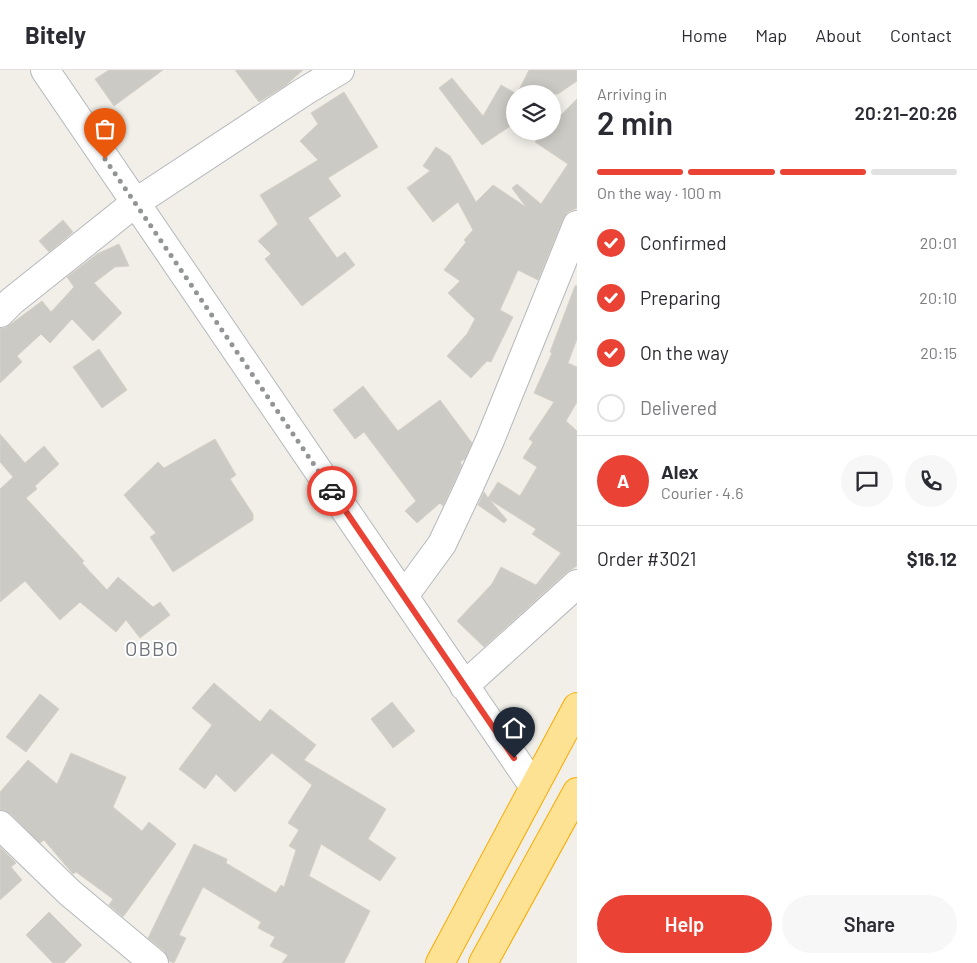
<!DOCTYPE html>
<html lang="en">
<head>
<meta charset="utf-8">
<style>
	:root { --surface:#fff; --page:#f7f7f7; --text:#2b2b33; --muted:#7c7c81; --line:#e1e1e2; --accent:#ea4335 }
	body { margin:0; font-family:Barlow,sans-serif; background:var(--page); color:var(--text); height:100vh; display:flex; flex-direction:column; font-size:19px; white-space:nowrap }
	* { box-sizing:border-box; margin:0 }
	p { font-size:16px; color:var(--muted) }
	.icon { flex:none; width:28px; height:28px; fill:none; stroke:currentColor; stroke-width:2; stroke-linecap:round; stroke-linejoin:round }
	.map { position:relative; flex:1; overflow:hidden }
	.sheet { display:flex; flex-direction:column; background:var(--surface); width:400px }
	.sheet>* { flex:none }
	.tools { position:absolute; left:506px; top:15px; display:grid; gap:10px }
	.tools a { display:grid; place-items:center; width:55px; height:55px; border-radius:50%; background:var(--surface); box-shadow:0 2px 12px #0003; font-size:25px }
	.pin { position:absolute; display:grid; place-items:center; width:42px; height:42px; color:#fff; margin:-51px -21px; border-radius:50% 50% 50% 0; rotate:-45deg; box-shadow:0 0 5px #0007 }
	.pin .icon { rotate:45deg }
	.courier { position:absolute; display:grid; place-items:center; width:50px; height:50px; margin:-25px; border:4px solid #ea4335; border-radius:50%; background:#fff; color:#222; box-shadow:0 1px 6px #0007 }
	.summary em { font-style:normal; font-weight:600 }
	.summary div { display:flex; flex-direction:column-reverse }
	.summary { display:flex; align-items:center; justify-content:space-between; height:85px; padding:0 20px }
	h1 { font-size:32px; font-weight:600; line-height:38px }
	.bar { display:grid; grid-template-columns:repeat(4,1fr); gap:8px 5px; align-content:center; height:60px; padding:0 20px }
	.bar i { height:6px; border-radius:4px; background:var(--line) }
	.bar .selected { background:var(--accent) }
	.bar p { grid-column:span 4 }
	.line { display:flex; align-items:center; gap:12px; padding:0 20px; border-top:1px solid var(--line) }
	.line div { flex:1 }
	.round { display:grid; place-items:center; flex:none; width:52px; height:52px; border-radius:26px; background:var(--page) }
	ol { padding:0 20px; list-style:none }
	li { display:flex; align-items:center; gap:15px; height:55px }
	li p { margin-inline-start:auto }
	li .icon { padding:5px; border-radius:50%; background:var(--accent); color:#fff; stroke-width:4 }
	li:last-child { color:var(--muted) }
	li i { width:28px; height:28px; border:2px solid var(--line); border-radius:50% }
	.action { display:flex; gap:10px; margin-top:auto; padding:10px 20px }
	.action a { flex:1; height:58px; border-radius:30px; background:var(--accent); color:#fff; font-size:20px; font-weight:600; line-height:58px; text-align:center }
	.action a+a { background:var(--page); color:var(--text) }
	header { display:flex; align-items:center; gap:30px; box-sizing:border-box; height:70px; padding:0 25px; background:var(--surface); border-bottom:1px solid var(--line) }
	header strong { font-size:24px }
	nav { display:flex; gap:28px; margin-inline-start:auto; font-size:18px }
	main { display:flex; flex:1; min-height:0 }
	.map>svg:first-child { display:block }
	.building { fill:#cccac5; stroke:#d6d1c6 }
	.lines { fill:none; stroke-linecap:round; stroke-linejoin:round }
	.minor-casing { stroke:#b5b8bc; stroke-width:30 }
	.highway-casing { stroke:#f9ab00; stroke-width:30 }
	.minor { stroke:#fff; stroke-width:28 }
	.highway { stroke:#fde293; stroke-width:28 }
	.done { stroke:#929495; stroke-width:5; stroke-dasharray:0 9 }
	.route { stroke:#ea4335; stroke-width:6 }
	.labels { text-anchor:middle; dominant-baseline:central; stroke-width:4; stroke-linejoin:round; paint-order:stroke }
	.quarter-label { font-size:20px; letter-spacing:1px; fill:#70757a; stroke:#fff }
</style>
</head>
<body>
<header>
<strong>Bitely</strong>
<nav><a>Home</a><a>Map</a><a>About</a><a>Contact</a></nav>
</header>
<main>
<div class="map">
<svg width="577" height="893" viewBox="0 0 577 893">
	<rect width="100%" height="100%" fill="#f1efe8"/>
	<path class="building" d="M 109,0 L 163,0 L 114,36 L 95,9 Z
		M 235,0 L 303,0 L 285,16 L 259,32 Z
		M 529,0 L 577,0 L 577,11 L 558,24 L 517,24 Z
		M 452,8 L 483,46 L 501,15 L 515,23 L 515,53 L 482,75 L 439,18 Z
		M 344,22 L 378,77 L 328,108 L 341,126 L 308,148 L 337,188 L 345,182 L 355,195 L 302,236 L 265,189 L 271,184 L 258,171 L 278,154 L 260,125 L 318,90 L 300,71 L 318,54 L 311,43 Z
		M 577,29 L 577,138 L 568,142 L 563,149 L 538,210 L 518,200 L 500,240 L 513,247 L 491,292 L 487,291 L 471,308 L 447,286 L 467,264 L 475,249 L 448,223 L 460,211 L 444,200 L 466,172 L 464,170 L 473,160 L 458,132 L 433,152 L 407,118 L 430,101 L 423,96 L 436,77 L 450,86 L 476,132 L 493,115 L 526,137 L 512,118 L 517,114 L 541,134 L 568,94 L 535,72 L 546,61 L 552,61 L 552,54 Z
		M 63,150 L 73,162 L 49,182 L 39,171 Z
		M 119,174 L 129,196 L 115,197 L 94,213 L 122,243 L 93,271 L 72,249 L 50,273 L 41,264 L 17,286 L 22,292 L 0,313 L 0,258 L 4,258 L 11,254 L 42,231 L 51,242 L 74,217 L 67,207 L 97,184 Z
		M 575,216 L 577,216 L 577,269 L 568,293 L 577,297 L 577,332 L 566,351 L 577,361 L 577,496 L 567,502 L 484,577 L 457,551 L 492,514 L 501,497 L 536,515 L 561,483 L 532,464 L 536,459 L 490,430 L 507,450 L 504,453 L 478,435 L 484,422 L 488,428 L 498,412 L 520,426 L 537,397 L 523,388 L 533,372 L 529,369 L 554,332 L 534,323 L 552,283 L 550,282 Z
		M 99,279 L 127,320 L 102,338 L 73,297 Z
		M 363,316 L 398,361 L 440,330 L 472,373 L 465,389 L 460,392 L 462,395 L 443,436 L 440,433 L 417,453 L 405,441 L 416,431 L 364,362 L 355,369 L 333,340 Z
		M 0,364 L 25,393 L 44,376 L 59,394 L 35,416 L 37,419 L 26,428 L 84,491 L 82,493 L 107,520 L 118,507 L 153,537 L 160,532 L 170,545 L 140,568 L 126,550 L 116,562 L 80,532 L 60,550 L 25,511 L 0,532 L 0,419 L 13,407 L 0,392 Z
		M 215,369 L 236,405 L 230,409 L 253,444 L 253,450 L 173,502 L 150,467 L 156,463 L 124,425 L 158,392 L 164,398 Z
		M 214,613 L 260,652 L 270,639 L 316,675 L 304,690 L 386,739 L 368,769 L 396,788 L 380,811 L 321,774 L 309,806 L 370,841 L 344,893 L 282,893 L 288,885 L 270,876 L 275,867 L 258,858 L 261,852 L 203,817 L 179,865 L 186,868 L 174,893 L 169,891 L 164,881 L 148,868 L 194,774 L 227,789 L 226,793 L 276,823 L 281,815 L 284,817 L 296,780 L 289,776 L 299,760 L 288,753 L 312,715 L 272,683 L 235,722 L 216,704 L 205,719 L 179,699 L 212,655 L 192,638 Z
		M 40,624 L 59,639 L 26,682 L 6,667 Z
		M 392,632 L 415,661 L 393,678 L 371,649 Z
		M 71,683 L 126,707 L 113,737 L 142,761 L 149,752 L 176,774 L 123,847 L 109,835 L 113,829 L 76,802 L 73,804 L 44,770 L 40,773 L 11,744 L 4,740 L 0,740 L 0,722 L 28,690 L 57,714 Z
		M 0,777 L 16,793 L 11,797 L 22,810 L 0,830 Z
		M 49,842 L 82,875 L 64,893 L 53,893 L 26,865 Z"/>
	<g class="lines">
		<defs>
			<path id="minor" d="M 45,0 L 534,717
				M 0,243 L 12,231 L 135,133 L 305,21 L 340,0
				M 404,526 L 442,474 L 468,419 L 490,370 L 577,155
				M 464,616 L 577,514
				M 0,755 L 70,823 L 154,893"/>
			<path id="highway" d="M 440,893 L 577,637
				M 483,893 L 577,722"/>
		</defs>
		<use href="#minor" class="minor-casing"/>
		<use href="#highway" class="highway-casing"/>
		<use href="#minor" class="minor"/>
		<use href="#highway" class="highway"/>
	</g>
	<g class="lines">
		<path class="done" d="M 105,89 L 332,421"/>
		<path class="route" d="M 332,421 L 514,688"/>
	</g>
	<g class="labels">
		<g class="quarter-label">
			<text x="152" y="578">OBBO</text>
		</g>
	</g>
</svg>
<div class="tools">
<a><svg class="icon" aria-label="layers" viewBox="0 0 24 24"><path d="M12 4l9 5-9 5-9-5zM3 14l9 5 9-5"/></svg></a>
</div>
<div class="pin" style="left:105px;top:89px;background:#ea580c"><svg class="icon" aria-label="bag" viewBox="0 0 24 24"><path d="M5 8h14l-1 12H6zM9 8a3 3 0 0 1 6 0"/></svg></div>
<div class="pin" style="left:514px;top:688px;background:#1f2937"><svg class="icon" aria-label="home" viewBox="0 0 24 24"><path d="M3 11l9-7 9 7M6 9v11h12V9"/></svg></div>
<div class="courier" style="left:332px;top:421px"><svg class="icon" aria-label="car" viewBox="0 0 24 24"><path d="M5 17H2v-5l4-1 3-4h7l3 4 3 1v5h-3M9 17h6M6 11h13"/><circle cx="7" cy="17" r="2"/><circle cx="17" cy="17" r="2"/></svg></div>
</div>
<section class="sheet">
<div class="summary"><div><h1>2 min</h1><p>Arriving in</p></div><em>20:21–20:26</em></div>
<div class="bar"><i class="selected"></i><i class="selected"></i><i class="selected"></i><i></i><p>On the way · 100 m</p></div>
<ol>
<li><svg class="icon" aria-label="check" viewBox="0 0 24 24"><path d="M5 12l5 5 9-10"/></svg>Confirmed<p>20:01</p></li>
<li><svg class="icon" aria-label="check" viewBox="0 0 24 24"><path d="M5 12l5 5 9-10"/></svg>Preparing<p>20:10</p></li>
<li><svg class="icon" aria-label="check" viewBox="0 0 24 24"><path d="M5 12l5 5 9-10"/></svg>On the way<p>20:15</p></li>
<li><i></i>Delivered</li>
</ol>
<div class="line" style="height:90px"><b class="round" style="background:var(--accent);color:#fff">A</b><div><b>Alex</b><p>Courier · 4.6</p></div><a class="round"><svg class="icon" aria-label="chat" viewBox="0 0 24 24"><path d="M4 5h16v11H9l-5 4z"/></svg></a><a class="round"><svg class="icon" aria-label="phone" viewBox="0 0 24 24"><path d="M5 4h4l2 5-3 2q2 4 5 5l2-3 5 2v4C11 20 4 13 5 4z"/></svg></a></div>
<div class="line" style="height:65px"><div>Order #3021</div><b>$16.12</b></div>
<div class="action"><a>Help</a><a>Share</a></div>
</section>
</main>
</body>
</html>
